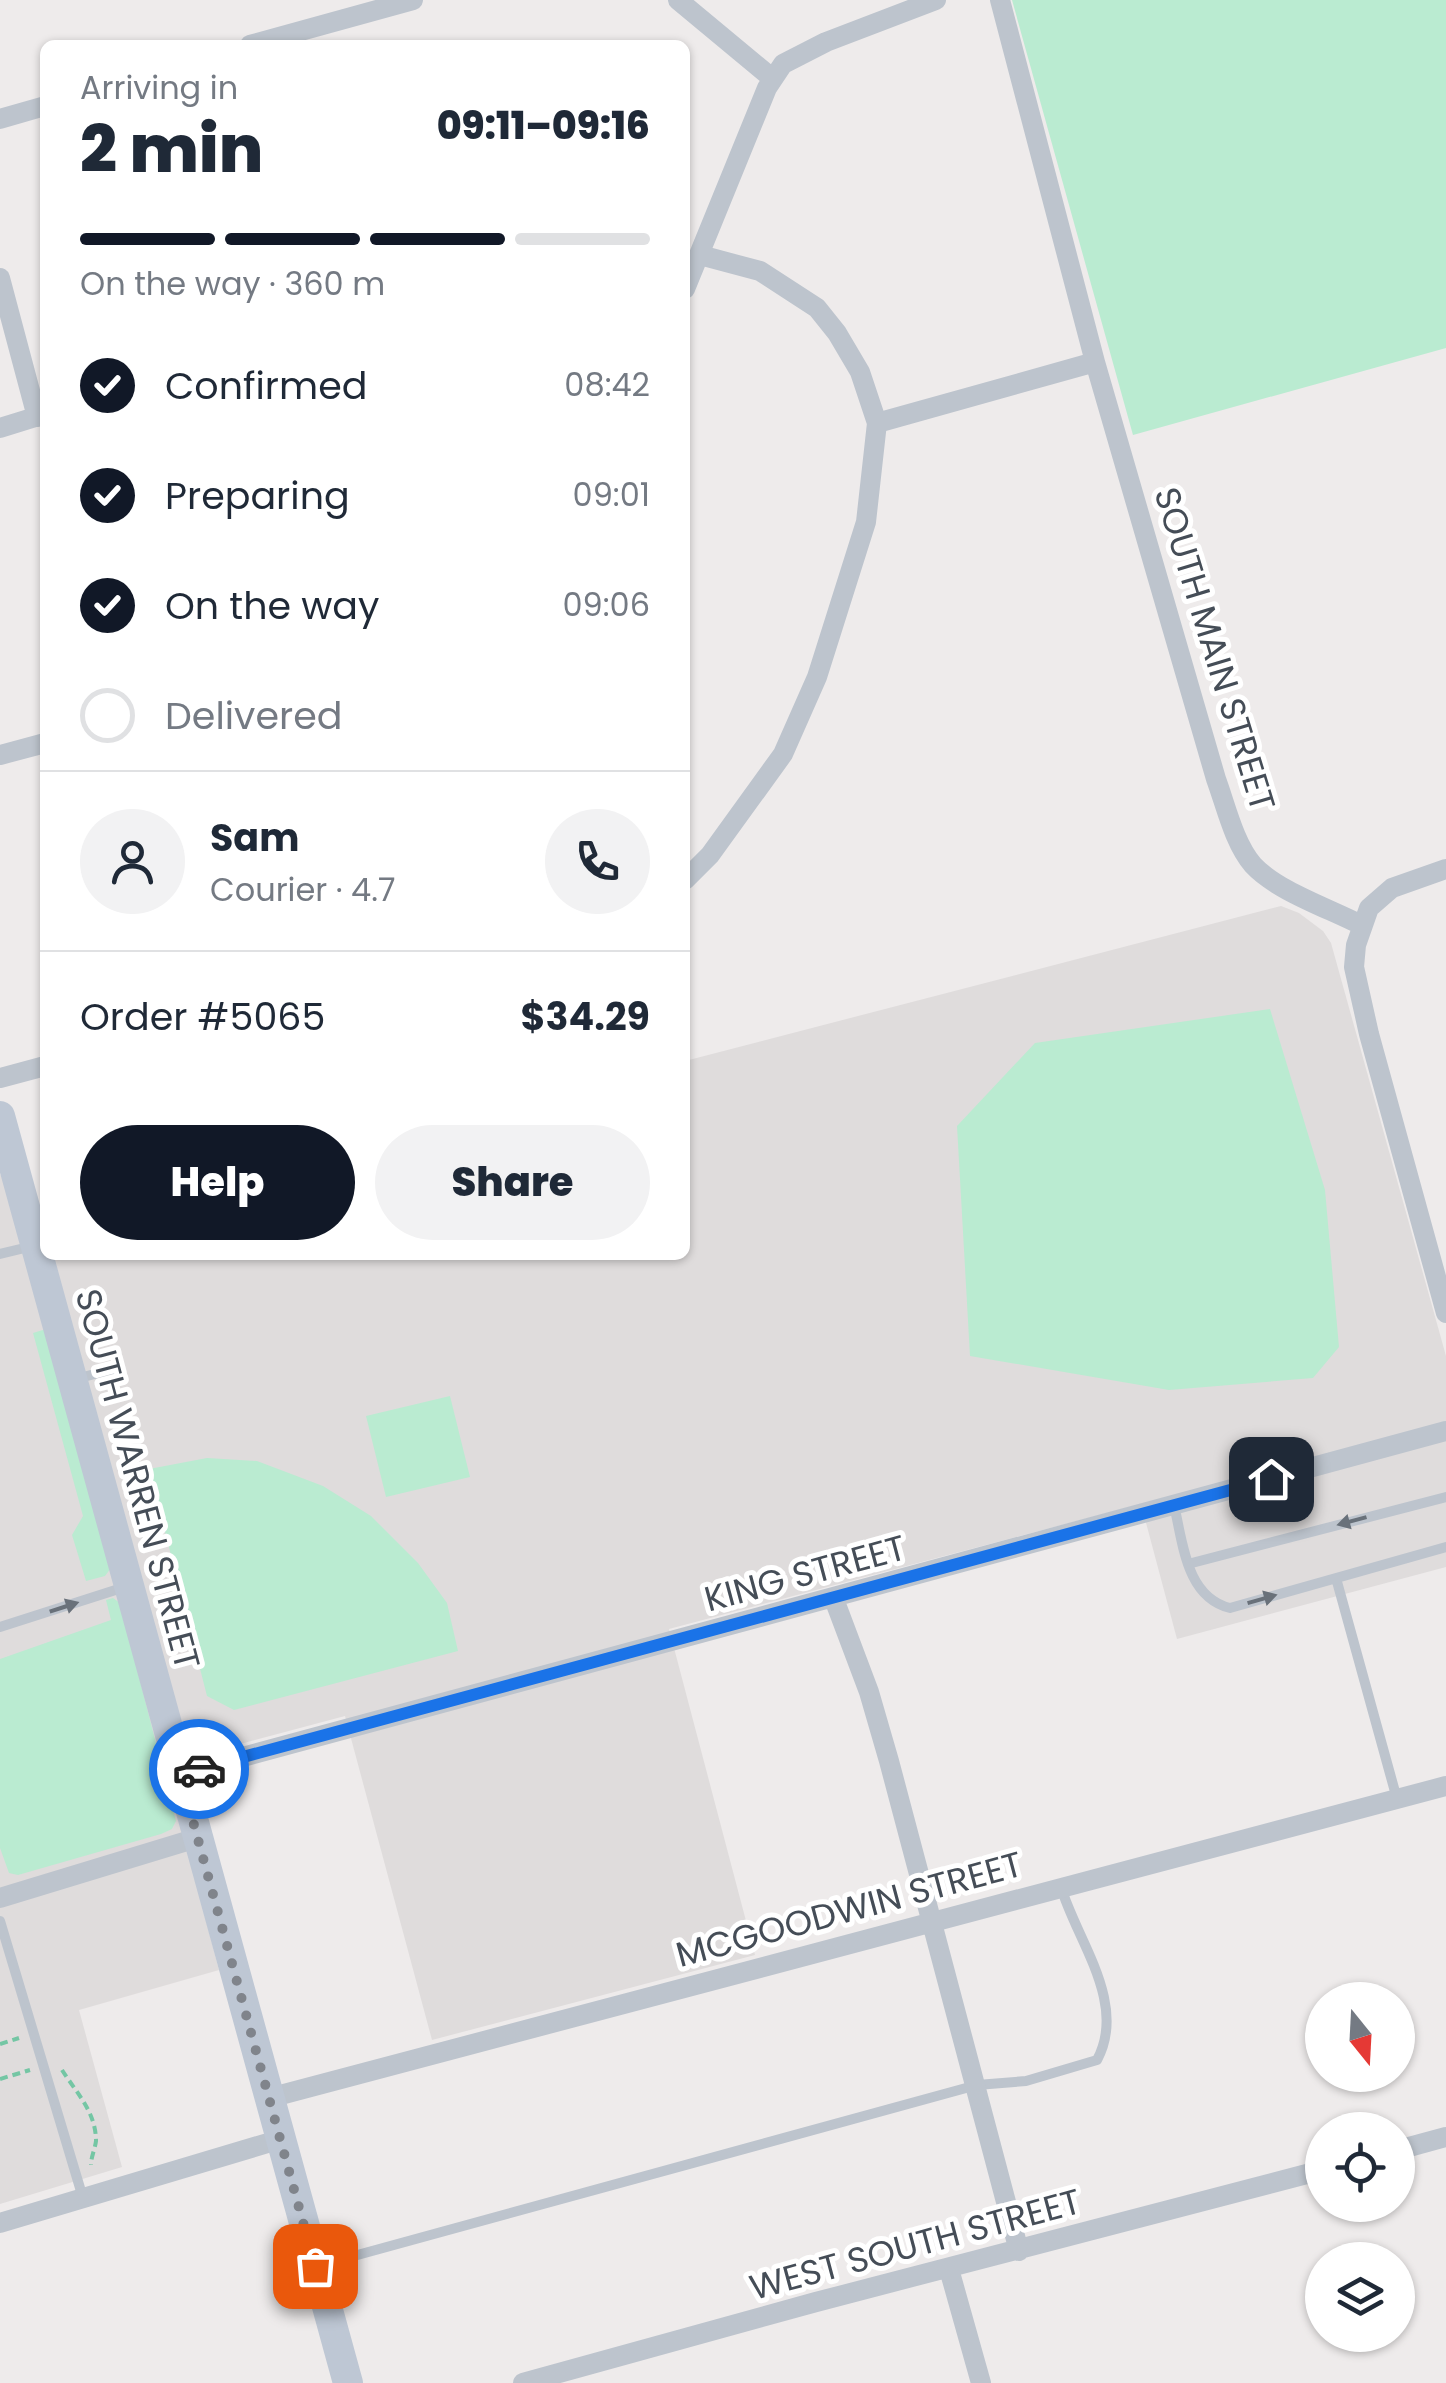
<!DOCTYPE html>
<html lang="en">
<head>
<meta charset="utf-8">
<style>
	:root { --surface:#fff; --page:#f2f2f3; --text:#1f2937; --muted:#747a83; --line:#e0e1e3; --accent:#111827 }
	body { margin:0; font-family:Poppins,sans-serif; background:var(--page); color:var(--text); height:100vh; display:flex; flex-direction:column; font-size:38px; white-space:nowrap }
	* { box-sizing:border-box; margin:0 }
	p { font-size:32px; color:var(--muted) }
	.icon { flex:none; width:55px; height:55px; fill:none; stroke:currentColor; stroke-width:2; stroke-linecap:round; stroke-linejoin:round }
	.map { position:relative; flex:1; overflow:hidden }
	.panel { position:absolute; left:40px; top:40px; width:650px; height:1220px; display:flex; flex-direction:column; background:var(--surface); border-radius:15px; box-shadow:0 2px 8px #0004 }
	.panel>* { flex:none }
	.needle { width:65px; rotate:162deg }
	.fabs { position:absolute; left:1305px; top:1982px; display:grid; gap:20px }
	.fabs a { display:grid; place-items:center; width:110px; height:110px; border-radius:50%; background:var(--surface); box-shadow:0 2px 8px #0004; font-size:50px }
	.pin { position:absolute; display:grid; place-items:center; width:85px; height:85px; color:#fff; margin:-42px; border-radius:20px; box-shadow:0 5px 15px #0006 }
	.courier { position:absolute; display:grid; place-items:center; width:100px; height:100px; margin:-50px; border:8px solid #1a73e8; border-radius:50%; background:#fff; color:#222; box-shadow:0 2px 12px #0007 }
	.head em { font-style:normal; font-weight:800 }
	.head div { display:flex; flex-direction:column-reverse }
	.head { display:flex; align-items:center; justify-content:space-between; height:170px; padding:0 40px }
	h1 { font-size:65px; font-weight:800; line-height:75px }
	.bar { display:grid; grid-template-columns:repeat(4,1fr); gap:15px 10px; align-content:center; height:120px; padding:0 40px }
	.bar i { height:12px; border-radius:8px; background:var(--line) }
	.bar .selected { background:var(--accent) }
	.bar p { grid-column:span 4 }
	.line { display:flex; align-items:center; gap:25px; padding:0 40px; border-top:2px solid var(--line) }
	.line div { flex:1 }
	.round { display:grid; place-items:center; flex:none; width:105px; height:105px; border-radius:52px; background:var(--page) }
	ol { padding:0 40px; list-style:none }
	li { display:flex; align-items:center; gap:30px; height:110px }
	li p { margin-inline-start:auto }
	li .icon { padding:10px; border-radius:50%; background:var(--accent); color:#fff; stroke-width:4 }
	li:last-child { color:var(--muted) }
	li i { width:55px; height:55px; border:5px solid var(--line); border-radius:50% }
	.primary-button { display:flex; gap:20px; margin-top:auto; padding:20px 40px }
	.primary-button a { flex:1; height:115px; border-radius:60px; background:var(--accent); color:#fff; font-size:40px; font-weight:800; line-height:115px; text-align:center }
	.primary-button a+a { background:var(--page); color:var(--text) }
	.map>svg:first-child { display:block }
	.education { fill:#dfdcdc }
	.green { fill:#baebd1 }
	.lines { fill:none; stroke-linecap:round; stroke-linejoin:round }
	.path { stroke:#74c6a4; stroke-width:4; stroke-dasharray:8 5; stroke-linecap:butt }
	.lane { stroke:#bdc4cd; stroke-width:10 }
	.street { stroke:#bdc4cd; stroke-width:20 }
	.secondary { stroke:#bec7d4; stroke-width:30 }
	.oneway { fill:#69717a }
	.done { stroke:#80848b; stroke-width:10; stroke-dasharray:0 18 }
	.route { stroke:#1a73e8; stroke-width:12 }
	.labels { text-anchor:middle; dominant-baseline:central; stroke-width:10; stroke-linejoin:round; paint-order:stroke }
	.street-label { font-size:35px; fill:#454d57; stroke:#fff }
</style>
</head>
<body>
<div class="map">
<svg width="1446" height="2383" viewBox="0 0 1446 2383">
	<rect width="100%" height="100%" fill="#eeebeb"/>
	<path class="education" d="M 1281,906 L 1299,913 L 1323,931 L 1331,943 L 1446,1356 L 1446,1567 L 1177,1639 L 1141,1504 L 669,1629 L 755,1955 L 432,2040 L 345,1716 L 165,1764 L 219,1970 L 79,2010 L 122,2167 L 0,2204 L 0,1174 L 45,1255 L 685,1255 L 685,1061 Z"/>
	<path class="green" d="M 1012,0 L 1446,0 L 1446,348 L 1133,435 Z
		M 1270,1009 L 1325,1190 L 1339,1347 L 1313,1378 L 1169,1390 L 970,1356 L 957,1126 L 1035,1043 Z
		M 46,1329 L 111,1568 L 105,1576 L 86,1581 L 72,1535 L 83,1516 L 33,1333 Z
		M 450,1396 L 470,1477 L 386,1497 L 366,1416 Z
		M 207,1458 L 257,1461 L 323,1486 L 371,1516 L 418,1563 L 447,1603 L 458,1651 L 234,1710 L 207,1696 L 149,1469 Z
		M 113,1598 L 120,1603 L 176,1821 L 172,1829 L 161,1834 L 18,1875 L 9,1873 L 0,1848 L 0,1659 L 111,1620 L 106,1600 Z"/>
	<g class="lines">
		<path class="path" d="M 0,2044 L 19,2038
			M 62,2070 C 76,2092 96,2112 96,2141 C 95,2149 91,2157 91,2165
			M 0,2079 L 30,2070"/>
		<path class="lane" d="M 0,1254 L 33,1246
			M 76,1379 L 113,1369
			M 1174,1505 C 1183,1543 1186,1597 1230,1608 L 1446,1547
			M 1188,1564 L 1446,1497
			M 1336,1578 L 1397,1799
			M 0,1627 L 128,1586
			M 0,1921 L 83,2198
			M 321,2265 L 977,2085 L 1026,2081 L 1097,2060 C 1128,2003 1076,1939 1061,1887"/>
		<path class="street" d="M 678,0 L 773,79
			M 1000,0 L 1095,362 L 1216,779 C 1226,806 1234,843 1253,865 C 1277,891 1328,908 1361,925
			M 250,45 L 413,0
			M 0,119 L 45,106
			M 0,278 L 37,417
			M 685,289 L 767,88 L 783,64 L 826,42 L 936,0
			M 877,423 L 1095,362
			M 0,428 L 45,414
			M 0,755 L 45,743
			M 1446,869 L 1392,888 L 1369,908 L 1356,945 L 1354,967 L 1369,1034 L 1446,1313
			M 685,880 L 710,855 L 783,754 L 817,677 L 866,522 L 877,423 L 860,372 L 837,333 L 817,308 L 760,271 L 700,255
			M 0,1078 L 45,1066
			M 834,1599 L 869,1692 L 889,1761 L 1019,2251
			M 180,1774 L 1446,1431
			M 0,1898 L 197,1838
			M 269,2098 L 1446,1786
			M 1398,2150 L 1446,2137
			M 0,2223 L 281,2139
			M 949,2269 L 981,2383
			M 523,2383 L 816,2302 L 1322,2170"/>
		<path class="secondary" d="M 0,1116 L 348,2383"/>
	</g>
	<defs><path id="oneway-solid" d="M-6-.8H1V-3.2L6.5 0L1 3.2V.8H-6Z" transform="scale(2.5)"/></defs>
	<g class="oneway">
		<use href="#oneway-solid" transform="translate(1352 1521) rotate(165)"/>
		<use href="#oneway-solid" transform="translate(1262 1599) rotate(-16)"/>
		<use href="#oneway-solid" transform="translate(64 1607) rotate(-18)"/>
	</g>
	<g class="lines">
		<path class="done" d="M 199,1769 L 180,1774 L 315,2266"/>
		<path class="route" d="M 199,1769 L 1271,1479"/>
	</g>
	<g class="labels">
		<g class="street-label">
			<text transform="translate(1215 649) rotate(73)">SOUTH MAIN STREET</text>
			<text transform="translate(138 1479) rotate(75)">SOUTH WARREN STREET</text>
			<text transform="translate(805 1573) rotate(-15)">KING STREET</text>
			<text transform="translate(849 1909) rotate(-15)">MCGOODWIN STREET</text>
			<text transform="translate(915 2244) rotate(-15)">WEST SOUTH STREET</text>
		</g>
	</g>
</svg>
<div class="fabs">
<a><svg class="needle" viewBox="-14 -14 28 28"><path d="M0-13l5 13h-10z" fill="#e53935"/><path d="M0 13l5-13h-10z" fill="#747a83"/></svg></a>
<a><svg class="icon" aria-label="locate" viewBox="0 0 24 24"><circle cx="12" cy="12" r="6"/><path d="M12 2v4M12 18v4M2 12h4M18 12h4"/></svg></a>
<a><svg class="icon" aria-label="layers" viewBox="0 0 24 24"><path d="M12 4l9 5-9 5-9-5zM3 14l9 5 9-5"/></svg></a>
</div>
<div class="pin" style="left:315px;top:2266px;background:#ea580c"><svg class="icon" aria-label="bag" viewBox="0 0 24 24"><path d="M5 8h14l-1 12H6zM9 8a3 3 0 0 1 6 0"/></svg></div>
<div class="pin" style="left:1271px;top:1479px;background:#1f2937"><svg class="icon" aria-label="home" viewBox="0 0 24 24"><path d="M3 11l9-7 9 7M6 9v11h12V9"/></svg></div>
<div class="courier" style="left:199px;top:1769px"><svg class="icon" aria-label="car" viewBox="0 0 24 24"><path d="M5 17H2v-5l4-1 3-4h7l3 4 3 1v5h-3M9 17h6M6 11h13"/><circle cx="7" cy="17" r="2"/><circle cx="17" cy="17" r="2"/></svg></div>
<section class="panel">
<div class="head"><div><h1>2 min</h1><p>Arriving in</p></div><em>09:11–09:16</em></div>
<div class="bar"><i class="selected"></i><i class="selected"></i><i class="selected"></i><i></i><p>On the way · 360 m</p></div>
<ol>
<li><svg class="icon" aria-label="check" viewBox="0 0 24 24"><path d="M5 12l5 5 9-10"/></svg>Confirmed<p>08:42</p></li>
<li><svg class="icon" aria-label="check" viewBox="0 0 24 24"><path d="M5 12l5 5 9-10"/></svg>Preparing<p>09:01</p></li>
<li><svg class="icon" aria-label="check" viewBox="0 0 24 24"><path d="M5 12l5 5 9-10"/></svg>On the way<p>09:06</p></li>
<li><i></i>Delivered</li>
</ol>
<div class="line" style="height:180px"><a class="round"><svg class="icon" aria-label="person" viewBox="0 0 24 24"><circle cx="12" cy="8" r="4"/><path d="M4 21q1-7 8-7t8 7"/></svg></a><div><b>Sam</b><p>Courier · 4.7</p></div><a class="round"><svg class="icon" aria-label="phone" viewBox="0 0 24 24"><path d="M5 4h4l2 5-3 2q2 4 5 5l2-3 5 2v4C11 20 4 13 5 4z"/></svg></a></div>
<div class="line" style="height:130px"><div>Order #5065</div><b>$34.29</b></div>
<div class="primary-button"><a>Help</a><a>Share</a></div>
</section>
</div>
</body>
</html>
